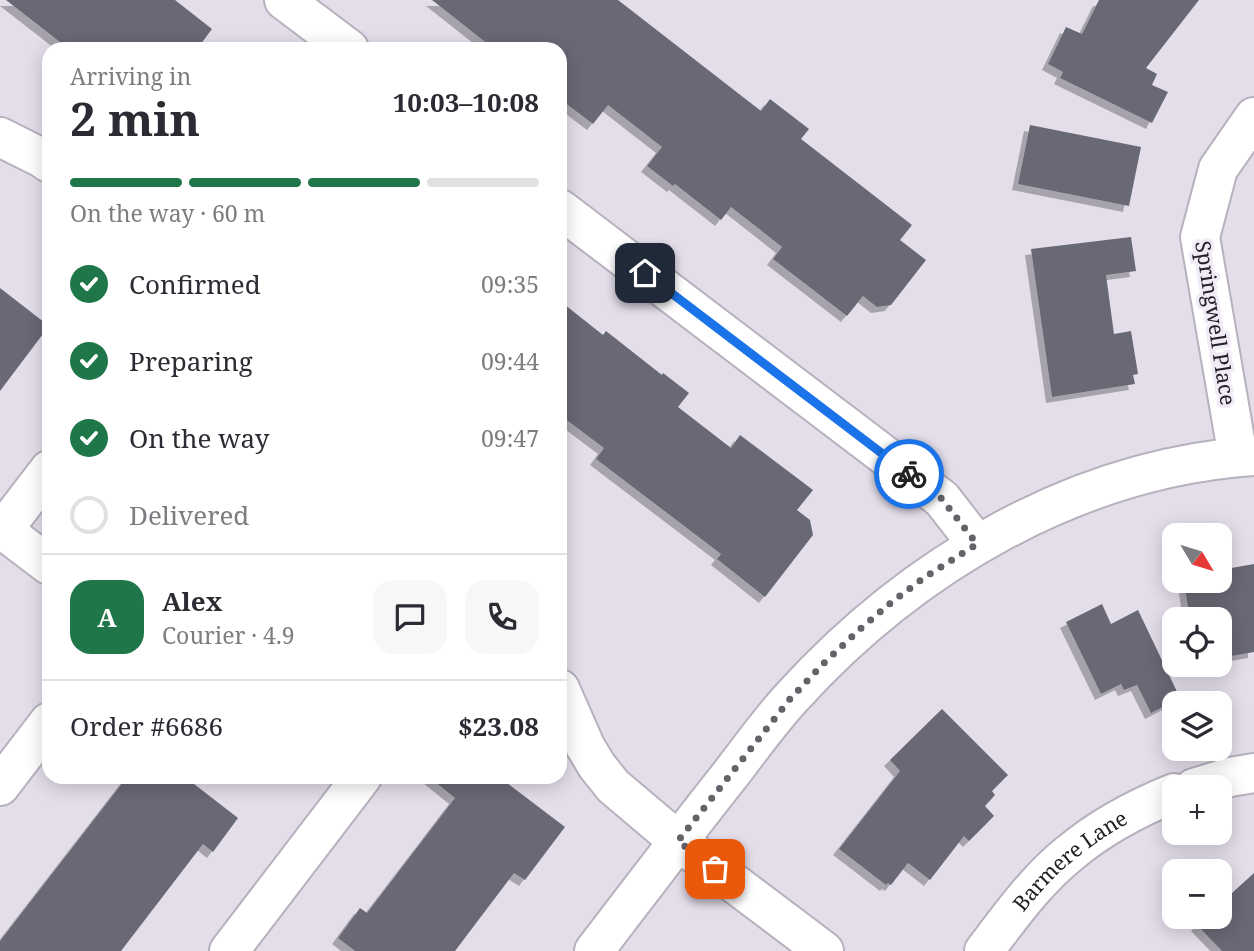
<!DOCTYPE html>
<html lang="en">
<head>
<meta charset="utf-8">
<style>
	:root { --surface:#fff; --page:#f7f7f7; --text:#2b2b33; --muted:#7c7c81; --line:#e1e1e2; --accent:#1f7649 }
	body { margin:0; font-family:"Noto Serif",serif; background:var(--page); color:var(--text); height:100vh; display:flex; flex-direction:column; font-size:26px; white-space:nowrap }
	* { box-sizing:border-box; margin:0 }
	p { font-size:23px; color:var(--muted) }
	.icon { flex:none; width:38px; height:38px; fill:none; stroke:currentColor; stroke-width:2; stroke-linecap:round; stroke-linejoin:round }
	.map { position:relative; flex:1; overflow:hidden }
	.side { position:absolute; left:42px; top:42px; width:525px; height:742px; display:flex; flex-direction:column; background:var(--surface); border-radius:21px; box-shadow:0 4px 18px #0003 }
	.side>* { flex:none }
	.needle { width:46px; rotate:128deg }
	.fabs { position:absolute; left:1162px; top:523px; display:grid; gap:14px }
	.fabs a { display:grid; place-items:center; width:70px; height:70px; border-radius:14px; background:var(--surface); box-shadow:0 4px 18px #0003; font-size:35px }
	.pin { position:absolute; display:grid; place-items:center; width:60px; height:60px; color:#fff; margin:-30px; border-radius:14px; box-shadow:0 4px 10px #0006 }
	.courier { position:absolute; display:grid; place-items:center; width:70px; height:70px; margin:-35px; border:5px solid #1a73e8; border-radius:50%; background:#fff; color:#222; box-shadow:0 2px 9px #0007 }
	.summary em { font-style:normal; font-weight:700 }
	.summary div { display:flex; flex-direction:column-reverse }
	.summary { display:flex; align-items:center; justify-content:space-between; height:119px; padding:0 28px }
	h1 { font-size:46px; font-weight:700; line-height:52px }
	.bar { display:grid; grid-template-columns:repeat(4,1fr); gap:10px 7px; align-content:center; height:84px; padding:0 28px }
	.bar i { height:9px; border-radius:5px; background:var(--line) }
	.bar .active { background:var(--accent) }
	.bar p { grid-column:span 4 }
	.line { display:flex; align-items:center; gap:18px; padding:0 28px; border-top:2px solid var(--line) }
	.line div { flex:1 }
	.round { display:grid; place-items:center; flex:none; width:74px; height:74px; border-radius:21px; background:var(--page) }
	ol { padding:0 28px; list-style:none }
	li { display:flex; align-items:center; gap:21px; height:77px }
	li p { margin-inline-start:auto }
	li .icon { padding:7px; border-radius:50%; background:var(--accent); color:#fff; stroke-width:4 }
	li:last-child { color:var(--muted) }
	li i { width:38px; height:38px; border:4px solid var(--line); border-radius:50% }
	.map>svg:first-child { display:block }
	.building { fill:#676975; filter:url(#shadow) }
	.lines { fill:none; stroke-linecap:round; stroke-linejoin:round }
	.minor-casing { stroke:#b7b1be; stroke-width:42 }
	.minor { stroke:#fff; stroke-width:38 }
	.done { stroke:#66626a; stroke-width:7; stroke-dasharray:0 12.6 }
	.route { stroke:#1a73e8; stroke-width:9 }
	.labels { text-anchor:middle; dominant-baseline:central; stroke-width:7; stroke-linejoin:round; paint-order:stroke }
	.street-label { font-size:21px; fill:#222025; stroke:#f1ebf8 }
</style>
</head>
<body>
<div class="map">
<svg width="1254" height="951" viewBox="0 0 1254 951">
	<defs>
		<filter id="shadow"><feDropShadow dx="-6" dy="6" stdDeviation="0" flood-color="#0004"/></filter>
	</defs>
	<rect width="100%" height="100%" fill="#e4deeb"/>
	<path class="building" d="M 6,0 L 175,0 L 212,29 L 197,49 L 69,49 Z
		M 432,0 L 618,0 L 761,111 L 770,99 L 809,129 L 801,139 L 912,225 L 900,240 L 926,260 L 891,305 L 877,307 L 863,296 L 847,316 L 773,259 L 782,247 L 731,207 L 721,220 L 675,184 L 673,186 L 647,166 L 662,147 L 608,105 L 593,124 L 560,99 L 560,49 L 494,49 Z
		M 1099,0 L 1199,0 L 1146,68 L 1157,74 L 1152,85 L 1168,92 L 1152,123 L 1060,78 L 1063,72 L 1048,64 L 1066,27 L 1082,34 Z
		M 1030,125 L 1141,147 L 1129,206 L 1018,184 Z
		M 1131,237 L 1136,271 L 1106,275 L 1114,334 L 1131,331 L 1138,374 L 1133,375 L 1135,384 L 1052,397 L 1031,249 Z
		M 0,288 L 49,326 L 0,391 Z
		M 560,301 L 603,335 L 606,331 L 662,375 L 663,373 L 689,393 L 678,407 L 731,448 L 740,435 L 813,490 L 797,510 L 810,520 L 813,535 L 765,597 L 717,559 L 721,554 L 596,459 L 604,448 L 560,415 Z
		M 1254,564 L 1254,652 L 1220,658 L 1220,620 L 1190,620 L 1184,581 L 1220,581 L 1220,570 Z
		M 1102,604 L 1111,624 L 1138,610 L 1180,698 L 1151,713 L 1137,685 L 1124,690 L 1121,684 L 1101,694 L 1066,622 Z
		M 942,709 L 1008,775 L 992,791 L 995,795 L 985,806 L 994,816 L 969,841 L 964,836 L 930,880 L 908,863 L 891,885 L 888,883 L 886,885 L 839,849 L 900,771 L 890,760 Z
		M 127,777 L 185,777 L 238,818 L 213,852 L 203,844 L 121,951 L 0,951 L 0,941 Z
		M 429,777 L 499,777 L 565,827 L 525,880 L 514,873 L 455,951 L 355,951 L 338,938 L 360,908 L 367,913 L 455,798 Z
		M 1254,873 L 1254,951 L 1222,951 L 1197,925 L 1206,917 L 1220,917 L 1220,904 Z"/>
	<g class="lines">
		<defs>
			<g id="minor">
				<path d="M 284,0 L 349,49"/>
				<path d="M 0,137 L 42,158 L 49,163"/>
				<path d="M 560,209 L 942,499 L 977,544"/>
				<path d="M 1238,457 L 1200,237 L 1218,169 L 1254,117"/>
				<path d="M 0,528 L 49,565"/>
				<path d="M 3,530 L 49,470"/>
				<path d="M 560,689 L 585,746 L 597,766 L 613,786 L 678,841 L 824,951"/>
				<path d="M 0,786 L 49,722"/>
				<path d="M 1194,788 L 1230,777 L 1254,773"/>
				<path d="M 229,951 L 362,777"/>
				<path d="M 594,951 C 639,892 684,833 730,775 C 750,749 770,721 792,697 C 911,566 1075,468 1254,456"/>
				<path id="s1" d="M 984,951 C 1010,917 1036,880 1070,853 C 1101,827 1137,808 1174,793"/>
			</g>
		</defs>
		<use href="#minor" class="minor-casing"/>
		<use href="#minor" class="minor"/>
	</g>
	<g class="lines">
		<path class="done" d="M 715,869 L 678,841 L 790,699 L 825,662 L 860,629 L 893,601 L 925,577 L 977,544 L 942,499 L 909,474"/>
		<path class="route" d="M 645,273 L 909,474"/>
	</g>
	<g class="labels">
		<g class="street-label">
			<text transform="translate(1216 323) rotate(81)">Springwell Place</text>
			<text stroke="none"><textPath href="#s1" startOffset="126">Barmere Lane</textPath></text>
		</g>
	</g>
</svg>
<div class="fabs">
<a><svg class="needle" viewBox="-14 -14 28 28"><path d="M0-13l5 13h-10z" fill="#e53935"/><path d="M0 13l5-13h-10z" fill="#7c7c81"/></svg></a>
<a><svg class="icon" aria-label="locate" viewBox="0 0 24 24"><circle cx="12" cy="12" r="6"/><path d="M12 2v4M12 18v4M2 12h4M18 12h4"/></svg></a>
<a><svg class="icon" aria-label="layers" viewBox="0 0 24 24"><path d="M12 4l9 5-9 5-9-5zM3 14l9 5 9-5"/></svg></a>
<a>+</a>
<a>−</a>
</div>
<div class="pin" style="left:715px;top:869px;background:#ea580c"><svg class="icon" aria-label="bag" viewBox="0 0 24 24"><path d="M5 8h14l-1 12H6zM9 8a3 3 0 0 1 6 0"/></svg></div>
<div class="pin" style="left:645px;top:273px;background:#1f2937"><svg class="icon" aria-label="home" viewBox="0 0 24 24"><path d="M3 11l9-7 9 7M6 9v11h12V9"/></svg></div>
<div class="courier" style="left:909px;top:474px"><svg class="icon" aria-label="bike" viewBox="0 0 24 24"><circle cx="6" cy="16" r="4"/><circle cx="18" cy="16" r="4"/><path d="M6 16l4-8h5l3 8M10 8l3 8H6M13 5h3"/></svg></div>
<section class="side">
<div class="summary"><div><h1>2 min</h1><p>Arriving in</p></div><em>10:03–10:08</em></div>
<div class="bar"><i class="active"></i><i class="active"></i><i class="active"></i><i></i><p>On the way · 60 m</p></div>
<ol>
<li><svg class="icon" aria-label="check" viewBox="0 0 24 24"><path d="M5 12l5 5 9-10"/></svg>Confirmed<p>09:35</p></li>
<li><svg class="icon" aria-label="check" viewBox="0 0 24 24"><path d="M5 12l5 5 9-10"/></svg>Preparing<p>09:44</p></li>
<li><svg class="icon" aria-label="check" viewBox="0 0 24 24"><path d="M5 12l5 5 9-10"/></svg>On the way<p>09:47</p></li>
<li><i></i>Delivered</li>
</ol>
<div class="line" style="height:126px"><b class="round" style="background:var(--accent);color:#fff">A</b><div><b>Alex</b><p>Courier · 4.9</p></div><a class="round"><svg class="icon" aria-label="chat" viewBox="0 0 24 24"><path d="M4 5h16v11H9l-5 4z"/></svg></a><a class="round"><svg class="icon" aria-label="phone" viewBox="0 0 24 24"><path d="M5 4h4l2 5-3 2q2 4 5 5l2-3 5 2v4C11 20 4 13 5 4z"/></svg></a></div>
<div class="line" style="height:91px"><div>Order #6686</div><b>$23.08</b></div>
</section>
</div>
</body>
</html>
